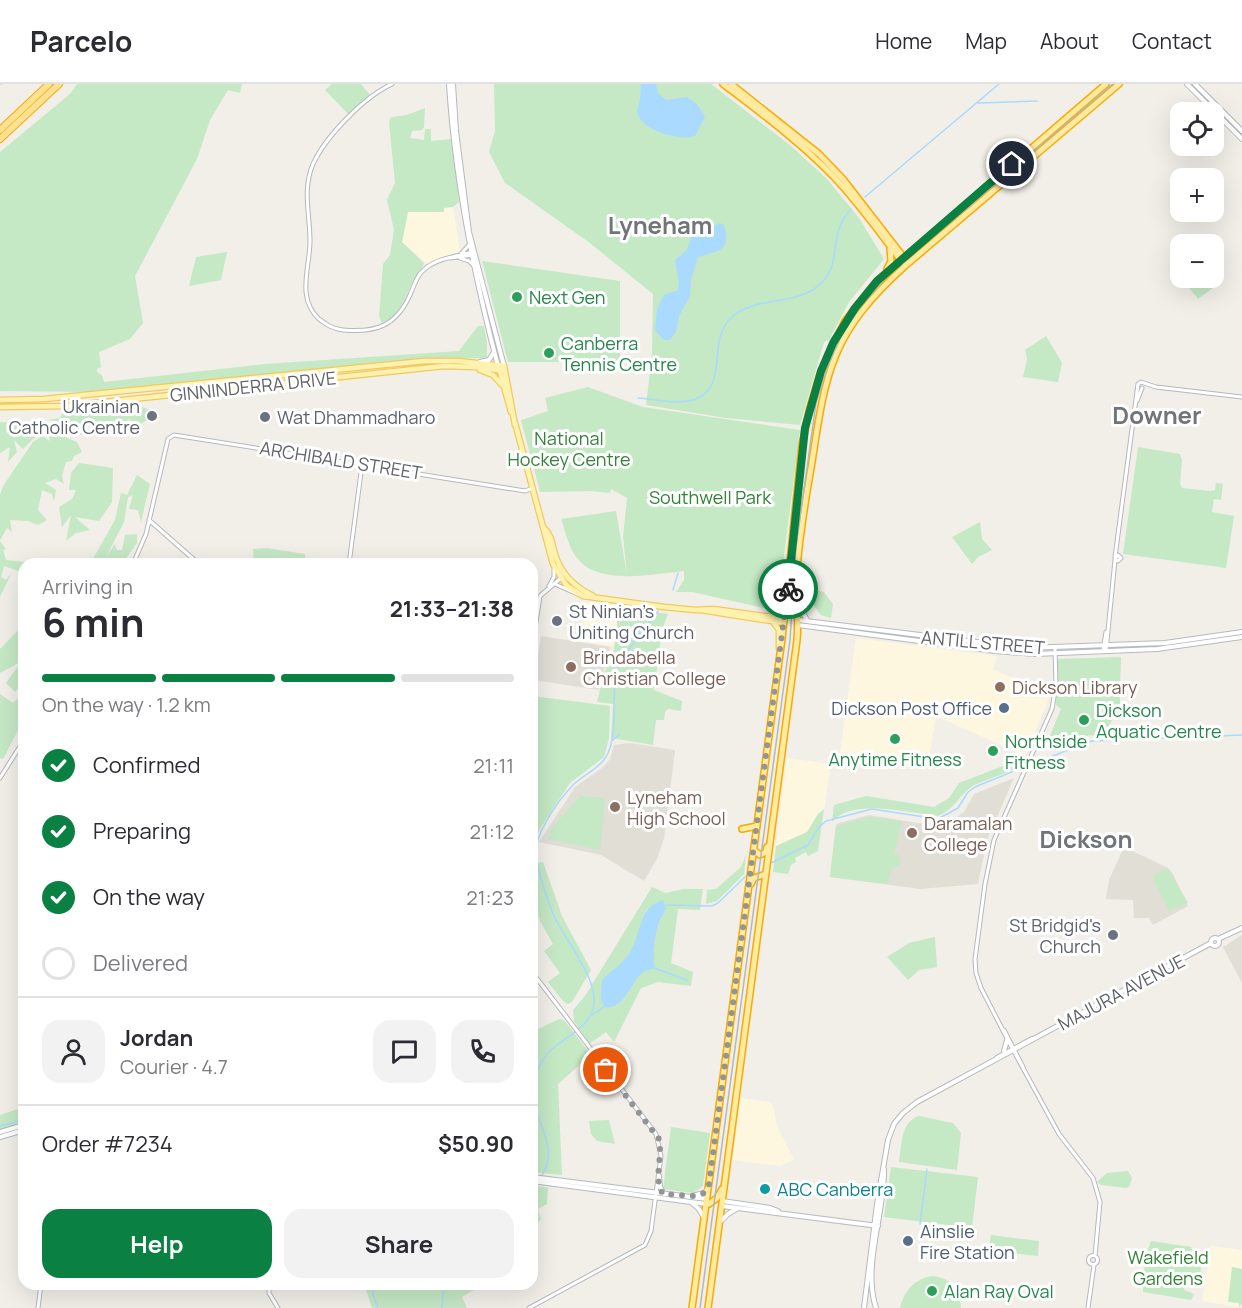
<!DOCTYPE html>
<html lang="en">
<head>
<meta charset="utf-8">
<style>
	:root { --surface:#fff; --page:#f2f2f3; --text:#2b2b33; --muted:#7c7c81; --line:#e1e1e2; --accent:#0b8043 }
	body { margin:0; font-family:Manrope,sans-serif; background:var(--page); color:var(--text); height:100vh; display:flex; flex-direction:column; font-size:22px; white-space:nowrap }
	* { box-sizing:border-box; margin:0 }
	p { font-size:20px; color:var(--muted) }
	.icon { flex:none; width:33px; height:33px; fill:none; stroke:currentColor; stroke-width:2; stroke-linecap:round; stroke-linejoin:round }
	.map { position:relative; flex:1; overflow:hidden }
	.side { position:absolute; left:18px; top:474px; width:520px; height:732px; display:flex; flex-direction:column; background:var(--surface); border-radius:18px; box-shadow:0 6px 24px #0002 }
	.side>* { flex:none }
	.buttons { position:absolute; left:1170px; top:18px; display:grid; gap:12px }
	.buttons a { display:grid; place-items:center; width:54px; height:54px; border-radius:12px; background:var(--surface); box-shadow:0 6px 24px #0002; font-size:30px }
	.pin { position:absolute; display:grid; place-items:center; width:51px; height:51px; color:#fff; margin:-26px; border:3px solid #fff; border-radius:50%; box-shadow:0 2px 6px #0007 }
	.courier { position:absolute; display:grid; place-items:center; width:60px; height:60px; margin:-30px; border:4px solid #0b8043; border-radius:50%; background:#fff; color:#222; box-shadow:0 2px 8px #0007 }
	.summary em { font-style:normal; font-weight:700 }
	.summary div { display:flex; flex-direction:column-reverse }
	.summary { display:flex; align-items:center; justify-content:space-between; height:102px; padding:0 24px }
	h1 { font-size:39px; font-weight:700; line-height:45px }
	.bar { display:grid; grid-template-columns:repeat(4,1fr); gap:9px 6px; align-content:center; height:72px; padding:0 24px }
	.bar i { height:8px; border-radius:4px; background:var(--line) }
	.bar .active { background:var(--accent) }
	.bar p { grid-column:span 4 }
	.line { display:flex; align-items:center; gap:15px; padding:0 24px; border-top:2px solid var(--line) }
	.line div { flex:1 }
	.round { display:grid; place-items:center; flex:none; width:63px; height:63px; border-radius:18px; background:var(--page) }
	ol { padding:0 24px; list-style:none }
	li { display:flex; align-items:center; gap:18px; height:66px }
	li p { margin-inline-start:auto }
	li .icon { padding:6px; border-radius:50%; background:var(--accent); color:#fff; stroke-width:4 }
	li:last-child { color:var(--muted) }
	li i { width:33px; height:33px; border:3px solid var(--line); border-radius:50% }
	.primary-button { display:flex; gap:12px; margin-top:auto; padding:12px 24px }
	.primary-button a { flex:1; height:69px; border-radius:18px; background:var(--accent); color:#fff; font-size:24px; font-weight:700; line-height:69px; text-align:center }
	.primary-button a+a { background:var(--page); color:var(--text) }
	header { display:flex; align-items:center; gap:36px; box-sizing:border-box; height:84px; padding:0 30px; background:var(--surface); border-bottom:2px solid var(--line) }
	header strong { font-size:28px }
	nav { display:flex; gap:33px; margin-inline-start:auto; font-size:21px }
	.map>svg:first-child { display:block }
	.commercial { fill:#fef7e0 }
	.education { fill:#e1ded6 }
	.green { fill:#c5e8c5 }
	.water { fill:#aadaff }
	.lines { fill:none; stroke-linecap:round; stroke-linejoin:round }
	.stream { stroke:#aadaff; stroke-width:1.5 }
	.tertiary-casing { stroke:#b5b8bc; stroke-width:5 }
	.secondary-casing { stroke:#b6babf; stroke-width:6 }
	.primary-casing { stroke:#f2c960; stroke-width:7 }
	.trunk-casing { stroke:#f9ab00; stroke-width:8 }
	.motorway-casing { stroke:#f9ab00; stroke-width:8 }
	.tertiary { stroke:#fff; stroke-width:3 }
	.secondary { stroke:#fff; stroke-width:4 }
	.primary { stroke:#fff2af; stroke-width:4.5 }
	.trunk { stroke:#feeaa1; stroke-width:5 }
	.motorway { stroke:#fde293; stroke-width:6 }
	.tram { stroke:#b6b7b8; stroke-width:1.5 }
	.done { stroke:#929495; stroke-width:6; stroke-dasharray:0 10.8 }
	.route { stroke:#0b8043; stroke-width:8 }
	.leisure-dot { fill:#2e9e5b; stroke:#fff; stroke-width:2 }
	.worship-dot { fill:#6b7280; stroke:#fff; stroke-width:2 }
	.education-dot { fill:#8d6e63; stroke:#fff; stroke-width:2 }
	.service-dot { fill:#5c6f8a; stroke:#fff; stroke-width:2 }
	.culture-dot { fill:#0f9aa8; stroke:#fff; stroke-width:2 }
	.labels { text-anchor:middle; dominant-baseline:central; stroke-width:6; stroke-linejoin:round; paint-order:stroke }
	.leisure-label { font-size:18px; fill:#27864d; stroke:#fff; text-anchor:start }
	.street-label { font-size:18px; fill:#5f6368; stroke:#fff }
	.worship-label { font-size:18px; fill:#5b616d; stroke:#fff; text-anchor:end }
	.park-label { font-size:18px; fill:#348238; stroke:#fff }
	.education-label { font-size:18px; fill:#785e54; stroke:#fff; text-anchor:start }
	.service-label { font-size:18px; fill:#4e5e75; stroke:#fff; text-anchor:end }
	.culture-label { font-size:18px; fill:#0d838f; stroke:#fff; text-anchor:start }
	.district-label { font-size:24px; font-weight:bold; fill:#70757a; stroke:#fff }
</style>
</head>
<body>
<header>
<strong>Parcelo</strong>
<nav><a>Home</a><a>Map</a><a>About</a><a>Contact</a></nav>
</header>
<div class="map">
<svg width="1242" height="1224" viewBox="0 0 1242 1224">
	<rect width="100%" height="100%" fill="#f1efe8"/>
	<path class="commercial" d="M 453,123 L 460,167 L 427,180 L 402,158 L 408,128 L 443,128 L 443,124 Z
		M 586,519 L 619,523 L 614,562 L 580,557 Z
		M 856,554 L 997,572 L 993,585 L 1040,606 L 1049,614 L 1025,672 L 936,632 L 929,674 L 918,684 L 842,673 L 840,669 Z
		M 787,674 L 831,680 L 824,725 L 818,731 L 807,748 L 776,762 Z
		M 741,1014 L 770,1018 L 773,1021 L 777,1043 L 794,1075 L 780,1082 L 733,1076 Z
		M 1211,1162 L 1242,1166 L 1242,1221 L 1238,1223 L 1202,1217 Z"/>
	<path class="education" d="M 541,552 L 610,563 L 599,606 L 534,596 Z
		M 630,659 L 675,666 L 664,754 L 657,775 L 644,797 L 601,771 L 539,758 L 575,703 L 603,683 L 610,675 L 614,661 Z
		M 1014,694 L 987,756 L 978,800 L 920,805 L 830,793 L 836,740 L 869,731 L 942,743 L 964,728 L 974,710 Z
		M 1124,763 L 1168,784 L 1173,790 L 1188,822 L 1153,841 L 1149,834 L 1134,834 L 1133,816 L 1106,815 L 1109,796 Z
		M 1242,851 L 1242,899 L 1223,863 Z"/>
	<path class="green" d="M 77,0 L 242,0 L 240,9 L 228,6 L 210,36 L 197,75 L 135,192 L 143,239 L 130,255 L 99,268 L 101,283 L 97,285 L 97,288 L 102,291 L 104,298 L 265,280 L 459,267 L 478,242 L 484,242 L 487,259 L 487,274 L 421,275 L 89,308 L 0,307 L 0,68 L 70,10 Z
		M 332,0 L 361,0 L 371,12 L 349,31 L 325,6 Z
		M 494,0 L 711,0 L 790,61 L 827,95 L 859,134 L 884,175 L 849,218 L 829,256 L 824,258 L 800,341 L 726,334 L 646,321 L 652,271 L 653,210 L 590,159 L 505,99 L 489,68 L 495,47 Z
		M 425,24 L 424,43 L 422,46 L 412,47 L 410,54 L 424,56 L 425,45 L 431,45 L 431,57 L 452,55 L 459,118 L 453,123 L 444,124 L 444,128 L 408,128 L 402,158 L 424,179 C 422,186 417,189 414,195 C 404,214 402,231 382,240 L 379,232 L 382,194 L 383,180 L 390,171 L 394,146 L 387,116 L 395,99 L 389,38 L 391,33 L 407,31 Z
		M 227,168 L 221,196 L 189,202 L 196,173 Z
		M 482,177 L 620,197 L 620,275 L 616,278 L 508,278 Z
		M 1181,194 L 1204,194 L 1213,204 L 1198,215 Z
		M 1046,252 L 1062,279 L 1058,298 L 1023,293 L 1027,275 L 1025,266 Z
		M 588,303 L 643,323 L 800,346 L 777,527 L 692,508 L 676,508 L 684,496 L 684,487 C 653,490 598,502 577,474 C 568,463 566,448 561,435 L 616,427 L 627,490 L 623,453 L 627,414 L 611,405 L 610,409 L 591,407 L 540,408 L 521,336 L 548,327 L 545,314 Z
		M 139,322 L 148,325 L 145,329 L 147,336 L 139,341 L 128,335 L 125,340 L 72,342 L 92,353 L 58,345 L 53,341 L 65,339 L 48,336 L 60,334 L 62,330 Z
		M 0,338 L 37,341 L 47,344 L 46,348 L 33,355 L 23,365 L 14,356 L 17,368 L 8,378 L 10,363 L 0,369 Z
		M 53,348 L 77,358 L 82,368 L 74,372 L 72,377 L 66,378 L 62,392 L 64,400 L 56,395 L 45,399 L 56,406 L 54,417 L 52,410 L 42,406 L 38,426 L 47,436 L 38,441 L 28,437 L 10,436 L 12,448 L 7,444 L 0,456 L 0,411 L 3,402 L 33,358 L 42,352 L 50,357 L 49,353 Z
		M 1138,363 L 1180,370 L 1182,376 L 1180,400 L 1182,404 L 1210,407 L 1215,406 L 1216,399 L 1223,400 L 1221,416 L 1214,415 L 1212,428 L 1234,432 L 1226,484 L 1123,470 Z
		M 79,379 L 113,384 L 112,418 L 99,437 L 75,433 L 90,446 L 76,449 L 66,457 L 71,431 L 62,443 L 59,423 L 72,415 L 76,406 L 69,406 L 71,389 Z
		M 137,391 L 150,400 L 141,438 L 138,426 L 129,425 L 133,411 L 128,413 L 124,438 L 106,473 L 115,460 L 117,466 L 122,466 L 125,451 L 137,450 L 137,459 L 122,480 L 106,480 L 106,476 L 104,480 L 90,480 L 115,436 L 121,409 L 127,411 Z
		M 980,438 L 982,455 L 992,466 L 978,473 L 972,480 L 952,453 Z
		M 0,457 L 6,465 L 3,466 L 6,476 L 25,478 L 24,489 L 4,482 L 1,493 L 6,496 L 12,488 L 0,513 Z
		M 267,464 L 305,470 L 305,480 L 254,480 L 253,465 Z
		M 809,505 L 824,508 L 833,520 L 831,534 L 821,531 L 808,514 Z
		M 619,523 L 668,530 L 662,546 L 654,606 L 682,617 L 681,627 L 668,625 L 665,628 L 664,636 L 656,636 L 653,661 L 611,654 L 613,620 L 597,618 L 604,590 L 614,565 Z
		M 24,540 L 24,605 L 21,601 L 15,608 L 6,599 L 22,577 L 0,589 L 0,565 Z
		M 1121,573 L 1120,605 L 1124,603 L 1127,607 L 1123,609 L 1120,607 L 1120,623 L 1102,653 L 1090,651 L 1064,661 L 1049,654 L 1061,625 L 1056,621 L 1058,575 Z
		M 24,609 L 24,635 L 3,675 L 0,674 L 0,610 L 13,619 Z
		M 533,612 L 610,622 L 609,654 L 604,673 L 570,699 L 541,743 L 534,759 L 535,779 L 543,778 L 562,832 L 591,886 L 572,918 L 568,920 L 563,917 L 548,898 L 560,889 L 544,867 L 553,860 L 540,837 L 533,815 Z
		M 1021,675 L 1024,677 L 1023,682 L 974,701 C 958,711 957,724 938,732 C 909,729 852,713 832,738 L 834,721 L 866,712 L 934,723 L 949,714 L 959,699 Z
		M 580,712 L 605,714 L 600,766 L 548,755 L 551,745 Z
		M 824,725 L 818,767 L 808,772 L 806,768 L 795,774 L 796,778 L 791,781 L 788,790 L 773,788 L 776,762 L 807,748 L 818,730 Z
		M 869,733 L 902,737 L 894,770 L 898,771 L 900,782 L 892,784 L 887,800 L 830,793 L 836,742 Z
		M 746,771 L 744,790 L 717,817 L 706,820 L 707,806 L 716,805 L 741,783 Z
		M 1168,784 L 1188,819 L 1169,827 L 1152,792 Z
		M 652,803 L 666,809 L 683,805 L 703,805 L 700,826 L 678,825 L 671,879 L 693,888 L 691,902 L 658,898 L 641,904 L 614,958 L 606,948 L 589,960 L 574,937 L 573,926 L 585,912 Z
		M 935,853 L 937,883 L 919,886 L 908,896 L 887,873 L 909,859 Z
		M 559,935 L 564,936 L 591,971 L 558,1000 L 562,1091 L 532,1088 L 533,950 L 534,947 Z
		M 24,1023 L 24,1039 L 0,1046 L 0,1031 Z
		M 919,1032 L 953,1039 L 961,1049 L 957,1086 L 899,1078 C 902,1061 900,1038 919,1032 Z
		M 609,1036 L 615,1060 L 597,1057 L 591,1050 L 589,1037 Z
		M 671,1043 L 710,1049 L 703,1102 L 693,1109 L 663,1105 Z
		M 891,1083 L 978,1093 L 972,1144 L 884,1133 Z
		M 1128,1087 L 1132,1094 L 1129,1103 L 1126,1104 L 1101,1101 L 1097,1098 L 1107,1089 Z
		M 533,1101 L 548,1104 L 547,1120 L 538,1125 L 541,1135 L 533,1145 Z
		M 991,1151 L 1039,1157 L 1038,1172 L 994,1167 L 989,1163 Z
		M 1151,1157 L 1191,1163 L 1193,1167 L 1190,1172 L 1197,1177 L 1197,1182 L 1201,1183 L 1200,1196 L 1188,1195 L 1185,1197 L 1184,1206 L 1194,1210 L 1191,1216 L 1143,1208 L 1143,1190 L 1146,1178 L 1145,1175 Z
		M 1232,1183 L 1242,1185 L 1242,1220 L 1239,1223 L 1239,1219 L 1228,1218 Z
		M 933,1192 C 951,1194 960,1206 961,1224 L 900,1224 C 904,1207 915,1194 933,1192 Z
		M 364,1200 L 484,1200 L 462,1213 L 467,1224 L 372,1224 Z"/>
	<path class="water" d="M 641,0 L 656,0 L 658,9 L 666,16 L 687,13 L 697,20 L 705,33 L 695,52 C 680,57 641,47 637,28 L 640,16 Z
		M 702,137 L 713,142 L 720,139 L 724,141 C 732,167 718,167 698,173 L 691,196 L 690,212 L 679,232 L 676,248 L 670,256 L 664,256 L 655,246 L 657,225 L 664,211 L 678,206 L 679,198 L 675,176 L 687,166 L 694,143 Z
		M 663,816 L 666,824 C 664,831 659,835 658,841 C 654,854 653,870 654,884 C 650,886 645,886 641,890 C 630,900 623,927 604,923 L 601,915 L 602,896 C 611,887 622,880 629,870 C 642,851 637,824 663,816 Z"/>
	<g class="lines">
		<path class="stream" d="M 0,0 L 1,0
			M 978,19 L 1037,17
			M 865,113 L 999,0
			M 638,314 C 656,315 681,322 698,314 C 729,299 706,256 732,233 C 757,210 802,224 824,196 C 842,175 827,152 851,125
			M 673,506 L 678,489
			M 613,656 L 619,651
			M 1029,681 L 1092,657 L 1242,651
			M 771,779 L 808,761 L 819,743 L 826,737 L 872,725 L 938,735 L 958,724 L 968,708 L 975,703 L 1024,683
			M 666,821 L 712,822 L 718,819 L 746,792
			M 654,884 L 687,896
			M 592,931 L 604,923
			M 532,1005 C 535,991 540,975 552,965 C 568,951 591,943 594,920 C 597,894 566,857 555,834 C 547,816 540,793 536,773 C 532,753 558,717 572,702 C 582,691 598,686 606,673 C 620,648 610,614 617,587 C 623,568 646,544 658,527
			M 532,1015 C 539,1042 559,1066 541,1093
			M 0,1042 L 24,1036
			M 532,1107 L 537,1100
			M 920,1140 L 927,1085
			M 373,1200 L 373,1211 L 378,1224
			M 442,1224 L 443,1210 L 448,1200"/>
		<defs>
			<path id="tertiary" d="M 392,0 C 364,13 326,52 313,80 C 302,106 310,130 310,157 C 310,183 296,214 319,235 C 327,241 333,245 343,246 C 376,249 396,242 410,211 C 414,202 417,190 426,184 C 438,174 458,172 473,168
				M 461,170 L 469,161
				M 450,174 L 473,171
				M 460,174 L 469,177 L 474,182
				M 1144,299 L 1156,303 L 1242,313
				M 1137,317 L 1142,304
				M 149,436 L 199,480
				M 1118,471 L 1121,474 L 1118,477 L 1115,475 Z
				M 1115,473 L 1138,300 L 1141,298 L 1144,299
				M 133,480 L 146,450 L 168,355 L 174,351 L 525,407 L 533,404
				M 349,480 L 362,381
				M 555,500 L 582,512
				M 549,502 L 554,493 L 554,485
				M 532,564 L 540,512 L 561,494
				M 1055,564 L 1056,601 L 1052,625 L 994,756 L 985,800 L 975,875 L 976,889 L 981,904 L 1011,962 L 1059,1050 L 1093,1094 L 1100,1118 L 1095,1172
				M 1103,567 L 1106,548
				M 1106,567 L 1115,476
				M 1043,607 L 1051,607 L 1055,603
				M 0,694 L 24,656
				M 1004,946 L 1023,983
				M1088.5 1176a4.5 4.5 0 1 1 9 0a4.5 4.5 0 1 1-9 0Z
				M 269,1200 L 269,1209 L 278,1224
				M 38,1224 L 41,1200
				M 529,1224 L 645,1161 L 651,1147 L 661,1072 L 656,1050 L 532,888
				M 1088,1224 L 1094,1181"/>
			<path id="secondary" d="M 449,0 C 455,96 473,188 498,282
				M 453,0 L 456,47 L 469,148 L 504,282
				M 1187,0 L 1242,55
				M 1195,0 L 1242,47
				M 480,278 L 489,276 L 494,268
				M 799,492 L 801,525 L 807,536
				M 798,536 L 1025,564 L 1165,559 L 1242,548
				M 798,541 L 995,567 L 1035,570 L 1157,565 L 1242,553
				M1211 858a4 4 0 1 1 8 0a4 4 0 1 1-8 0Z
				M 1218,855 L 1242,844
				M 1004,967 L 1007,956
				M 997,974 L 1032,955
				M 0,1048 L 24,1041
				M 0,1053 L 24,1046
				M 659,1092 L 660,1103 L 664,1110
				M 532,1093 L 707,1115
				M 532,1097 L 706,1120
				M 692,1112 L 704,1109 L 707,1106
				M 722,1117 L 770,1124 L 778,1127
				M 692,1119 L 699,1125 L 704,1134
				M 722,1122 L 878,1142
				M 721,1137 L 728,1130 L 738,1124
				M 864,1224 L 877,1120 L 888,1056 L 894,1040 L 903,1029 L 917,1018 L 1211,859
				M 876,1224 C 862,1182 885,1129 884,1085"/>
			<path id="primary" d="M 499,284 L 511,328
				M 480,286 L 493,291 L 502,301
				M 0,316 L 44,315 L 424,277 L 458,277 L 504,282 L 515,341
				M 0,323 L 66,322 L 444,282 L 475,283 L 505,287
				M 515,339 L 553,480 L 567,502 L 583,512 L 664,523 L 696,526 L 713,525 L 785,535
				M 545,445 C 551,451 552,459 554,467 C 560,489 573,502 593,512
				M 701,526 L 784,539
				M 769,532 L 780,530 L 785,525
				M 774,539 L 779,546 L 779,564"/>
			<path id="trunk" d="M 723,0 C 761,29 799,57 833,92 C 858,118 880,149 902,178
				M 731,0 L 819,70 L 843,95 L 905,175
				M 887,185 L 891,177 L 890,165
				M 742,745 L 757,742
				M 754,766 L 760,771 L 766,768 L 767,763
				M 751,800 L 754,794 L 766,790
				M 709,1120 L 717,1114 L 722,1105
				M 692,1224 L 782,555 L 802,361 L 809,327 L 821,287 L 845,237 L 877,197 L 1106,0
				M 708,1224 L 797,556 C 799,533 796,510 797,487 C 799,451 806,414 812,378 C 826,285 832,248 905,182 L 1119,0"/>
			<path id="motorway" d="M 0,46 L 49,0
				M 0,55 L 59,0"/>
		</defs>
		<use href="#tertiary" class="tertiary-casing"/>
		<use href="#secondary" class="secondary-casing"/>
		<use href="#primary" class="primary-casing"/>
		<use href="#trunk" class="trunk-casing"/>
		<use href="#motorway" class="motorway-casing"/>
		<use href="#tertiary" class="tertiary"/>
		<use href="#secondary" class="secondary"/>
		<use href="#primary" class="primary"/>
		<use href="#trunk" class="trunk"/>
		<use href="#motorway" class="motorway"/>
		<path class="tram" d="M 700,1224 L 790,556 L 796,463 L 816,319 L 827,284 L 842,250 L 859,224 L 888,191 L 1113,0"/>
	</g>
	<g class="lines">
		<path class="done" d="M 606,986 L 659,1055 C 663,1073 653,1095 663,1110 L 693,1112 L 704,1109 L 709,1100 L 788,505"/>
		<path class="route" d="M 788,505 L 805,344 L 821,287 L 833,259 L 855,224 L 877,197 L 1012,80"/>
	</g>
	<g class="leisure-dot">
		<circle cx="517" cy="213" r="6"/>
		<circle cx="549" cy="269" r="6"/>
		<circle cx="1084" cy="636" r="6"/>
		<circle cx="895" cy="655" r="6"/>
		<circle cx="993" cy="667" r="6"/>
		<circle cx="932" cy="1207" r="6"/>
	</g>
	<g class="worship-dot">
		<circle cx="152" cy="332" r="6"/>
		<circle cx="265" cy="333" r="6"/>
		<circle cx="557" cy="537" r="6"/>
		<circle cx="1113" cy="851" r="6"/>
	</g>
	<g class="education-dot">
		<circle cx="571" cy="583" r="6"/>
		<circle cx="1000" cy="603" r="6"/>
		<circle cx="615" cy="723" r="6"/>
		<circle cx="912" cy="749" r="6"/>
	</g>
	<g class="service-dot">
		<circle cx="1004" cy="624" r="6"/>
		<circle cx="908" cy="1157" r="6"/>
	</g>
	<circle class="culture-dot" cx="765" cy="1105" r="6"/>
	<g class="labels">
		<g class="leisure-label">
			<text x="529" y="213">Next Gen</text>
			<text x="561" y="259">Canberra<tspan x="561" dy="21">Tennis Centre</tspan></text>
			<text x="1096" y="626">Dickson<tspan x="1096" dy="21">Aquatic Centre</tspan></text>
			<text x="1005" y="657">Northside<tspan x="1005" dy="21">Fitness</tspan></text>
			<text x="895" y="675" text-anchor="middle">Anytime Fitness</text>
			<text x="944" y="1207">Alan Ray Oval</text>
		</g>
		<g class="street-label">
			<text transform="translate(253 302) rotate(-6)">GINNINDERRA DRIVE</text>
			<text transform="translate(341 376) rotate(9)">ARCHIBALD STREET</text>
			<text transform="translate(983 558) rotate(5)">ANTILL STREET</text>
			<text transform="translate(1121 908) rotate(-28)">MAJURA AVENUE</text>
		</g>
		<g class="worship-label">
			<text x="140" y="322">Ukrainian<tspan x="140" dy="21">Catholic Centre</tspan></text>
			<text x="277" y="333" text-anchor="start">Wat Dhammadharo</text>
			<text x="569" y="527" text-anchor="start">St Ninian’s<tspan x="569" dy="21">Uniting Church</tspan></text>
			<text x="1101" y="841">St Bridgid's<tspan x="1101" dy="21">Church</tspan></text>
		</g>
		<g class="park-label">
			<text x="569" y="354">National<tspan x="569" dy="21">Hockey Centre</tspan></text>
			<text x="710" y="413">Southwell Park</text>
			<text x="1168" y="1173">Wakefield<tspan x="1168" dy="21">Gardens</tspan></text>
		</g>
		<g class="education-label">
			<text x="583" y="573">Brindabella<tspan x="583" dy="21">Christian College</tspan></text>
			<text x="1012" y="603">Dickson Library</text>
			<text x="627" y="713">Lyneham<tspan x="627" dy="21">High School</tspan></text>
			<text x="924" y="739">Daramalan<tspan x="924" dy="21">College</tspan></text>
		</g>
		<g class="service-label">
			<text x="992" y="624">Dickson Post Office</text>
			<text x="920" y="1147" text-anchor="start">Ainslie<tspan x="920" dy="21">Fire Station</tspan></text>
		</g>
		<g class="culture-label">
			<text x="777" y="1105">ABC Canberra</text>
		</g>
		<g class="district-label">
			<text x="660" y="140">Lyneham</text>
			<text x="1157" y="330">Downer</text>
			<text x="1086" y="754">Dickson</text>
		</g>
	</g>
</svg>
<div class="buttons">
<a><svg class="icon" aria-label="locate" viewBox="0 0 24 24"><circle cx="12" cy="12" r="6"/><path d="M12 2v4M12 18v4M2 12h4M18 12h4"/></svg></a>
<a>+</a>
<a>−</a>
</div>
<div class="pin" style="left:606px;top:986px;background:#ea580c"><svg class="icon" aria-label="bag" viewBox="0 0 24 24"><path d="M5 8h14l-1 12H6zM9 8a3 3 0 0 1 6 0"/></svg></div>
<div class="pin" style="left:1012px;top:80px;background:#1f2937"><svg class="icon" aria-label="home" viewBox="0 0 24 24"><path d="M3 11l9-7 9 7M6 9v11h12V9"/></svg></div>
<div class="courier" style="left:788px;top:505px"><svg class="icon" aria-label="bike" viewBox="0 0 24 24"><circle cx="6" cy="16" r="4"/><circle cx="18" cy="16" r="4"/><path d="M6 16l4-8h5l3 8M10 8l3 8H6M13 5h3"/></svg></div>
<section class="side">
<div class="summary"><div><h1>6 min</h1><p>Arriving in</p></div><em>21:33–21:38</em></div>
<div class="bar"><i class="active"></i><i class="active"></i><i class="active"></i><i></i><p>On the way · 1.2 km</p></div>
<ol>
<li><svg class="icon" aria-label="check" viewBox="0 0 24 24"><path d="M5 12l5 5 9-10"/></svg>Confirmed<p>21:11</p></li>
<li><svg class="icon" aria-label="check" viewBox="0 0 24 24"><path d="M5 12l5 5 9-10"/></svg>Preparing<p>21:12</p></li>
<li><svg class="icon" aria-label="check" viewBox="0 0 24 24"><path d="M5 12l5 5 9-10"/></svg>On the way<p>21:23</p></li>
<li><i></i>Delivered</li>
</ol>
<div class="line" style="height:108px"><a class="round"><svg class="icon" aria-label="person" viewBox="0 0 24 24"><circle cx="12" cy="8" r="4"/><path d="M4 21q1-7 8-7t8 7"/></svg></a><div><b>Jordan</b><p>Courier · 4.7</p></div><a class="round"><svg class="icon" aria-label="chat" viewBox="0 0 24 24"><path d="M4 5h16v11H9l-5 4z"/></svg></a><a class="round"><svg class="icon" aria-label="phone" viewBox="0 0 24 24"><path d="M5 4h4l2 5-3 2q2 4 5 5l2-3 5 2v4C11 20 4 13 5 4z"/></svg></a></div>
<div class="line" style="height:78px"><div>Order #7234</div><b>$50.90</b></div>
<div class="primary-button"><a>Help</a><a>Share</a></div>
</section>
</div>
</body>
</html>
